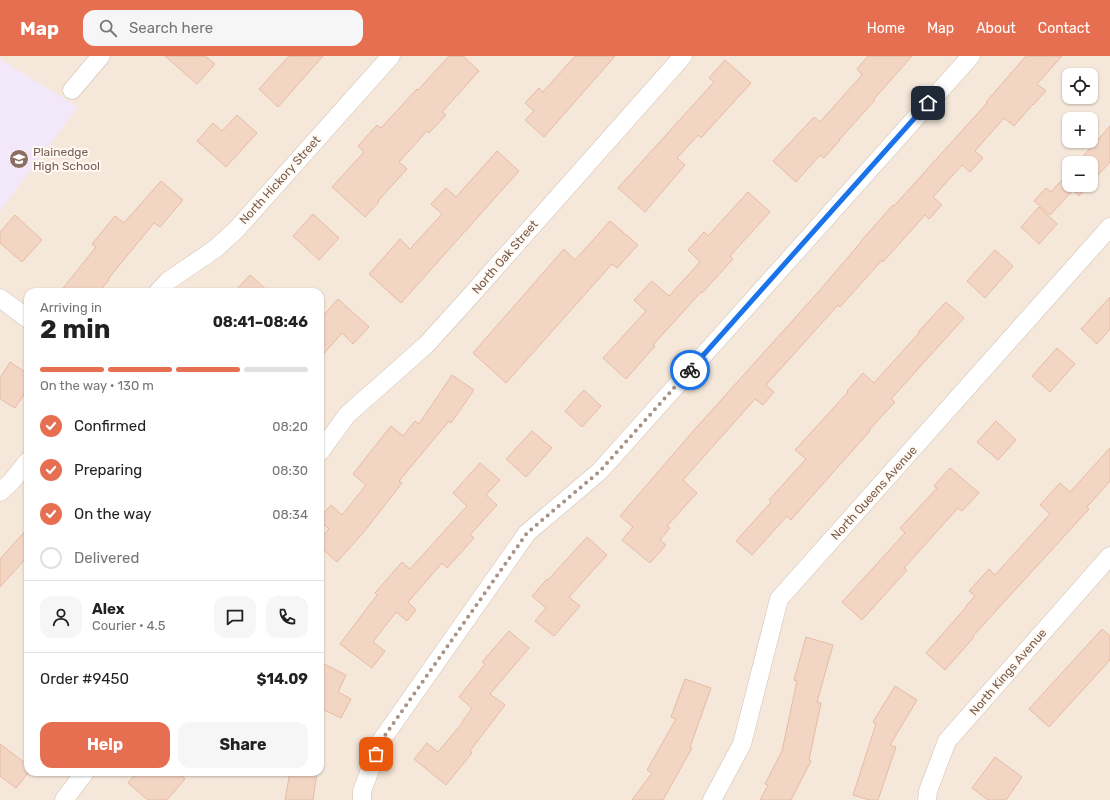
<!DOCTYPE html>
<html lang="en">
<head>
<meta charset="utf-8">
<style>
	:root { --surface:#fff; --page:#f6f6f6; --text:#222; --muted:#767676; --line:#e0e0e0; --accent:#e76f51 }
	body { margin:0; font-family:Rubik,sans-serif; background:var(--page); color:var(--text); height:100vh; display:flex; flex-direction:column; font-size:15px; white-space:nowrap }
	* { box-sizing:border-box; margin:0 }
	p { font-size:13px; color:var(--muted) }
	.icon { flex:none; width:22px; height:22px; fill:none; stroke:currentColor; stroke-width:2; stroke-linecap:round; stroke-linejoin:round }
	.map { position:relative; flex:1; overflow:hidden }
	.sheet { position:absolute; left:24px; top:232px; width:300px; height:488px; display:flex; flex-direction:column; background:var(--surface); border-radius:12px; box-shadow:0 1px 3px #0004 }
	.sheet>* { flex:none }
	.controls { position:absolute; left:1062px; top:12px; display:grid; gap:8px }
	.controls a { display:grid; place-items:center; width:36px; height:36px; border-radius:8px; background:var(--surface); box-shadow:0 1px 3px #0004; font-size:20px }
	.pin { position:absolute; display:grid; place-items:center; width:34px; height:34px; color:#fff; margin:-17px; border-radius:8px; box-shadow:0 2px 6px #0006 }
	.courier { position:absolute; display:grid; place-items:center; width:40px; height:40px; margin:-20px; border:3px solid #1a73e8; border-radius:50%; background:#fff; color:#222; box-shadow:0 1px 5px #0007 }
	.summary em { font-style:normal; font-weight:700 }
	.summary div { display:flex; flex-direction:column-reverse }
	.summary { display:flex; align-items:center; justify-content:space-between; height:68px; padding:0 16px }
	h1 { font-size:26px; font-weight:700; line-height:30px }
	.bar { display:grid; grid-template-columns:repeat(4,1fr); gap:6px 4px; align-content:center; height:48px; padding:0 16px }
	.bar i { height:5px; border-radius:3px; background:var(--line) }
	.bar .on { background:var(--accent) }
	.bar p { grid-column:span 4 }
	.line { display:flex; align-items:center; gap:10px; padding:0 16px; border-top:1px solid var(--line) }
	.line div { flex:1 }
	.round { display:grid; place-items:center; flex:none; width:42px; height:42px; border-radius:12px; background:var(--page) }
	ol { padding:0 16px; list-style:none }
	li { display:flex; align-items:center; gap:12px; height:44px }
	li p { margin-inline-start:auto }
	li .icon { padding:4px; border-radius:50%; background:var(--accent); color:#fff; stroke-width:4 }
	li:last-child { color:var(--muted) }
	li i { width:22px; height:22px; border:2px solid var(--line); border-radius:50% }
	.cta { display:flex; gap:8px; margin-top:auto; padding:8px 16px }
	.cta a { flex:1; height:46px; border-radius:12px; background:var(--accent); color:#fff; font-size:16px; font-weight:700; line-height:46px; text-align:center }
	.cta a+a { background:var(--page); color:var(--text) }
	header { display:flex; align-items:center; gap:24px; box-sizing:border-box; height:56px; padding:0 20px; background:var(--accent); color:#fff }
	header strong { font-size:19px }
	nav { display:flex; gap:22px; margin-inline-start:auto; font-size:14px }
	.search { width:280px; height:36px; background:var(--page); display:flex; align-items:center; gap:10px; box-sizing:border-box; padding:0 14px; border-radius:12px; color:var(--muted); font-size:15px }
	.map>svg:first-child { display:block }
	.residential { fill:#f5e8da; fill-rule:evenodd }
	.education { fill:#f3e8fa }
	.building { fill:#f3d5c3; stroke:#e6bba3 }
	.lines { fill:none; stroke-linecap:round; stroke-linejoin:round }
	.minor-casing { stroke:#d1beb0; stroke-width:19 }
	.minor { stroke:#fff; stroke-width:18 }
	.done { stroke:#a89285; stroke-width:4; stroke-dasharray:0 7.2 }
	.route { stroke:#1a73e8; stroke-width:5 }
	.labels { text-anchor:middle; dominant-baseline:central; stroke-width:4; stroke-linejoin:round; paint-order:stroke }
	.education-label { font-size:12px; fill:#785e54; stroke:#fffaf3; text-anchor:start }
	.street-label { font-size:12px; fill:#7a5c4d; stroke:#fffaf3 }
</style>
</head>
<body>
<header>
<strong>Map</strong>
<div class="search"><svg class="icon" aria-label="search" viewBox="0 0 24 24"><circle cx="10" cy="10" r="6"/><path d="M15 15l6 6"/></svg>Search here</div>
<nav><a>Home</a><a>Map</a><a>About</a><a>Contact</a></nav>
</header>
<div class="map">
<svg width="1110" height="744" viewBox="0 0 1110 744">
	<rect width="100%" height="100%" fill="#fdf6ec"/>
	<path class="residential" d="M 0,0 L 1110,0 L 1110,744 L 0,744 ZM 1069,19 L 1091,19 L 1091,41 L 1069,41 ZM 1069,63 L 1091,63 L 1091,85 L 1069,85 ZM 1069,107 L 1091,107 L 1091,129 L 1069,129 ZM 28,236 L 320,236 L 320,716 L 28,716 Z"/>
	<path class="education" d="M 0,3 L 78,51 L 0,155 Z"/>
	<path class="building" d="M 165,0 L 205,0 L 215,8 L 197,28 Z
		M 289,0 L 323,0 L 278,51 L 259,33 Z
		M 449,0 L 463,0 L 479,15 L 442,56 L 446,59 L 429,77 L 427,75 L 399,106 L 407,113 L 378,145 L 379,146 L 365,161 L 332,131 L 364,96 L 358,90 L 377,69 L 381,72 L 417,33 L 418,34 Z
		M 575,0 L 615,0 L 544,81 L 525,64 L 534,55 L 525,47 L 539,32 L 543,36 Z
		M 868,0 L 912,0 L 874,43 L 875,44 L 839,84 L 840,84 L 824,102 L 820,99 L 796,126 L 773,105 L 814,61 L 820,66 L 862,19 L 857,13 Z
		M 1026,0 L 1062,0 L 1037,28 L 1046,35 L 1033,49 L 1033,48 L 1014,70 L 1004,62 L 975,95 L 983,102 L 970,116 L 962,109 L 933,141 L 942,149 L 929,163 L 925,159 L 883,206 L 882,204 L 840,251 L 838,249 L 766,329 L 774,336 L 763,349 L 755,343 L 683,424 L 697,437 L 667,470 L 670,472 L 660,484 L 666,489 L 650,507 L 622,484 L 633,471 L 620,460 L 695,373 L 820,234 L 861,186 L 861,185 L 893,149 L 894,150 L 987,47 L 986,46 Z
		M 725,4 L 751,27 L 701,82 L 698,79 L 677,102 L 685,109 L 645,156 L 618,132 L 714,26 L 709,22 Z
		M 237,59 L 257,77 L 226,111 L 197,85 L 213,67 L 222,75 Z
		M 1110,70 L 1110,106 L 1091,127 L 1091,107 L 1077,107 Z
		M 497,95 L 519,115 L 401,247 L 369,218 L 400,183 L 410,193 L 442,158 L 431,148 L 446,132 L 456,141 Z
		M 1069,116 L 1069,129 L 1089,129 L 1079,140 L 1073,134 L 1050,159 L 1034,145 L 1046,132 L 1051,136 Z
		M 161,125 L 183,144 L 160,171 L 154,167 L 108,223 L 109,224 L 99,236 L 60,236 L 96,191 L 92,188 L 115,160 L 124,167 Z
		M 748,136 L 770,156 L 730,200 L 733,203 L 702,237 L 701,236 L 653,289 L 655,290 L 626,323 L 603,302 L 646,255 L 634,244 L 652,225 L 669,240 L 700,206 L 688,194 L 704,176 L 708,180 Z
		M 1039,151 L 1057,168 L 1039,188 L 1021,171 Z
		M 313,158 L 339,182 L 319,204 L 293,180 Z
		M 15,159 L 42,184 L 22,206 L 0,187 L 0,176 Z
		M 610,165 L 638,189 L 617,212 L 612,208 L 506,327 L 473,297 L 564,193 L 575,204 Z
		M 995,194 L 1013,210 L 985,242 L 967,225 Z
		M 250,219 L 269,236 L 234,236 Z
		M 1110,241 L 1110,273 L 1097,288 L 1081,273 Z
		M 338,243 L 369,271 L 353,288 L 342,277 L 320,302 L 320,263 Z
		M 946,246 L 964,262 L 891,343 L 895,346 L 869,374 L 870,375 L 844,404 L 791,464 L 787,460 L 752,499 L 736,485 L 771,446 L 769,444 L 806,403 L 795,394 L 848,336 L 847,335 L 863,317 L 874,327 L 919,277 L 918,276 Z
		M 1057,292 L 1075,308 L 1050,336 L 1032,320 Z
		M 10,306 L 28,318 L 28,332 L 15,352 L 0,343 L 0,322 Z
		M 452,319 L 474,334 L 451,367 L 449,365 L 399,425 L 402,427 L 363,477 L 337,506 L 320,491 L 320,483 L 329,473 L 320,465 L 320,461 L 331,449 L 342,459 L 366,429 L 353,418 L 391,370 L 403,380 L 415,365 L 419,368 Z
		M 584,334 L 601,350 L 582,371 L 565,355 Z
		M 996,365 L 1016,384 L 998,404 L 977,386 Z
		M 532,375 L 552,392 L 526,421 L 506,403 Z
		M 1110,392 L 1110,425 L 1087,451 L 1089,453 L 973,580 L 974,581 L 945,614 L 926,597 L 967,550 L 966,550 L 975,540 L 969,535 L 989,513 L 995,519 L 1050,458 L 1040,449 L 1060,427 L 1070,436 Z
		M 480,407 L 500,424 L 486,439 L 497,449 L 470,479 L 474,482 L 447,512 L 442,507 L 408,546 L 416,554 L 407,565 L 396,556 L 373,586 L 385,595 L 372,612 L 340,588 L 377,539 L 375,537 L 402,506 L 410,513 L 467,450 L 453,437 Z
		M 950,412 L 979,437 L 962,455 L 958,452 L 904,512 L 907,514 L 862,564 L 842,546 L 905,477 L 900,472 L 937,432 L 934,430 Z
		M 28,472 L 28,500 L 0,531 L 0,503 Z
		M 587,481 L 607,499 L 569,541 L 580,550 L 554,580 L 535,565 L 546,552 L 532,540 L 547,523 L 548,524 Z
		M 1102,573 L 1110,580 L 1110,604 L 1049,671 L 1029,653 Z
		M 509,575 L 529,592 L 490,638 L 505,649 L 470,695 L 472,697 L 446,729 L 414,703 L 427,687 L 438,696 L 463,666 L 462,666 L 472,652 L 459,641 L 485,608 L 482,606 Z
		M 806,581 L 833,589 L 817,646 L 821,647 L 809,704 L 811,705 L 791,744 L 760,744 L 768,729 L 765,728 L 782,695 L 797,625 L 794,624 Z
		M 320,606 L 346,619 L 338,636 L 351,643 L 341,662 L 320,652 Z
		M 685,623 L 711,632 L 690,691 L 692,692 L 663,744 L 632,744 L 652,717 L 647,714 L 676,663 L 671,661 Z
		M 895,630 L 917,644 L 890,689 L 896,691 L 878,744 L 869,744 L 853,739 L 876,668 L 873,666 Z
		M 0,688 L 28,709 L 29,716 L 16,732 L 0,720 Z
		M 995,701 L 1022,721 L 1006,744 L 988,744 L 972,732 Z
		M 137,716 L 178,716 L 185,723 L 167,744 L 148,744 L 128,727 Z
		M 290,716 L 317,716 L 313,744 L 285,744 Z"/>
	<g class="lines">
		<defs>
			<path id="minor" d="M 72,34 L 101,0
				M 158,236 L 168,225 L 215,193 L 236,174 L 391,0
				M 0,242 L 28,263
				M 320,396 L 347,359 L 426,289 L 465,246 L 683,0
				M 0,436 L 11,426 L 28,405
				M 64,744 L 85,716
				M 362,744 L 362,735 L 381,685 L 527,477 L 600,415 L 971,0
				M 712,744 L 742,688 L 779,543 L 1110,171
				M 927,744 L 928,735 L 947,685 L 1110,500"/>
		</defs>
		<use href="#minor" class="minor-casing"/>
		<use href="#minor" class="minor"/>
	</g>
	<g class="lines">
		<path class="done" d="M 376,698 L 381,685 L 527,477 L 600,415 L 690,314"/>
		<path class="route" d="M 690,314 L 928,47"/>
	</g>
	<defs>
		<symbol id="school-disc" viewBox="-11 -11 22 22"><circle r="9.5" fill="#8d6e63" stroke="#fffaf3"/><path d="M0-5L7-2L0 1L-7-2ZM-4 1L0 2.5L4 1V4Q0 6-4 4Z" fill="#fff"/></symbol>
	</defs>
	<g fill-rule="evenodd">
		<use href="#school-disc" x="8" y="92" width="22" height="22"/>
	</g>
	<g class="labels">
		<g class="education-label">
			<text x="33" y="96">Plainedge<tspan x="33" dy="14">High School</tspan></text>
		</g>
		<g class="street-label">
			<text transform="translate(280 124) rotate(-48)">North Hickory Street</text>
			<text transform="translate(505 201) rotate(-49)">North Oak Street</text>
			<text transform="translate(874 437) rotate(-48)">North Queens Avenue</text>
			<text transform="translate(1008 616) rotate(-49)">North Kings Avenue</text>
		</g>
	</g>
</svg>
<div class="controls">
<a><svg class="icon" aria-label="locate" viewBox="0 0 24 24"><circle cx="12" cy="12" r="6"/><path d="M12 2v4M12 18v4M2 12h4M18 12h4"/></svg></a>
<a>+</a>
<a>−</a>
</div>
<div class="pin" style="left:376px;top:698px;background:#ea580c"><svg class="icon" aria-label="bag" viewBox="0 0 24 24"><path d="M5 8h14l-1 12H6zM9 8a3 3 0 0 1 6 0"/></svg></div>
<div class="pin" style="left:928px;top:47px;background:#1f2937"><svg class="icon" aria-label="home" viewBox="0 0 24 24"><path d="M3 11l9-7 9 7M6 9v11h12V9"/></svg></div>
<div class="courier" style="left:690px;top:314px"><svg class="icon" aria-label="bike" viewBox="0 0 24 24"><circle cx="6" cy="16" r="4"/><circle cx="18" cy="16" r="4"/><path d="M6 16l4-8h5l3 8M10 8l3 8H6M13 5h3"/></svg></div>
<section class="sheet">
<div class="summary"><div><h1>2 min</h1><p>Arriving in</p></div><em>08:41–08:46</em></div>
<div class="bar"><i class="on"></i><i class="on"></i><i class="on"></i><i></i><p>On the way · 130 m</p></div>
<ol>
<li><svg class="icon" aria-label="check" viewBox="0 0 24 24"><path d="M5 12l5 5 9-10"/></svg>Confirmed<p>08:20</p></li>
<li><svg class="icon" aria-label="check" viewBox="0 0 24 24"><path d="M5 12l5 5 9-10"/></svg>Preparing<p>08:30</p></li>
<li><svg class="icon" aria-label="check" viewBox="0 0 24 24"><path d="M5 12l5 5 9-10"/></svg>On the way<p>08:34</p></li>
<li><i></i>Delivered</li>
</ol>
<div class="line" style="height:72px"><a class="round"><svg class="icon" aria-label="person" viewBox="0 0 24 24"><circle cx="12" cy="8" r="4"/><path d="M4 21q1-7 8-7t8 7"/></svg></a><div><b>Alex</b><p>Courier · 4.5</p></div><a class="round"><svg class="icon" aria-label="chat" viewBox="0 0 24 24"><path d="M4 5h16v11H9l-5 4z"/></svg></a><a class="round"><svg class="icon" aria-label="phone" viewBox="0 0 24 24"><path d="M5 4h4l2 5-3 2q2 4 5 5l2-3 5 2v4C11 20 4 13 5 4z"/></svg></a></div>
<div class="line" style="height:52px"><div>Order #9450</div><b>$14.09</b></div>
<div class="cta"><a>Help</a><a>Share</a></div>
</section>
</div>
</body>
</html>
